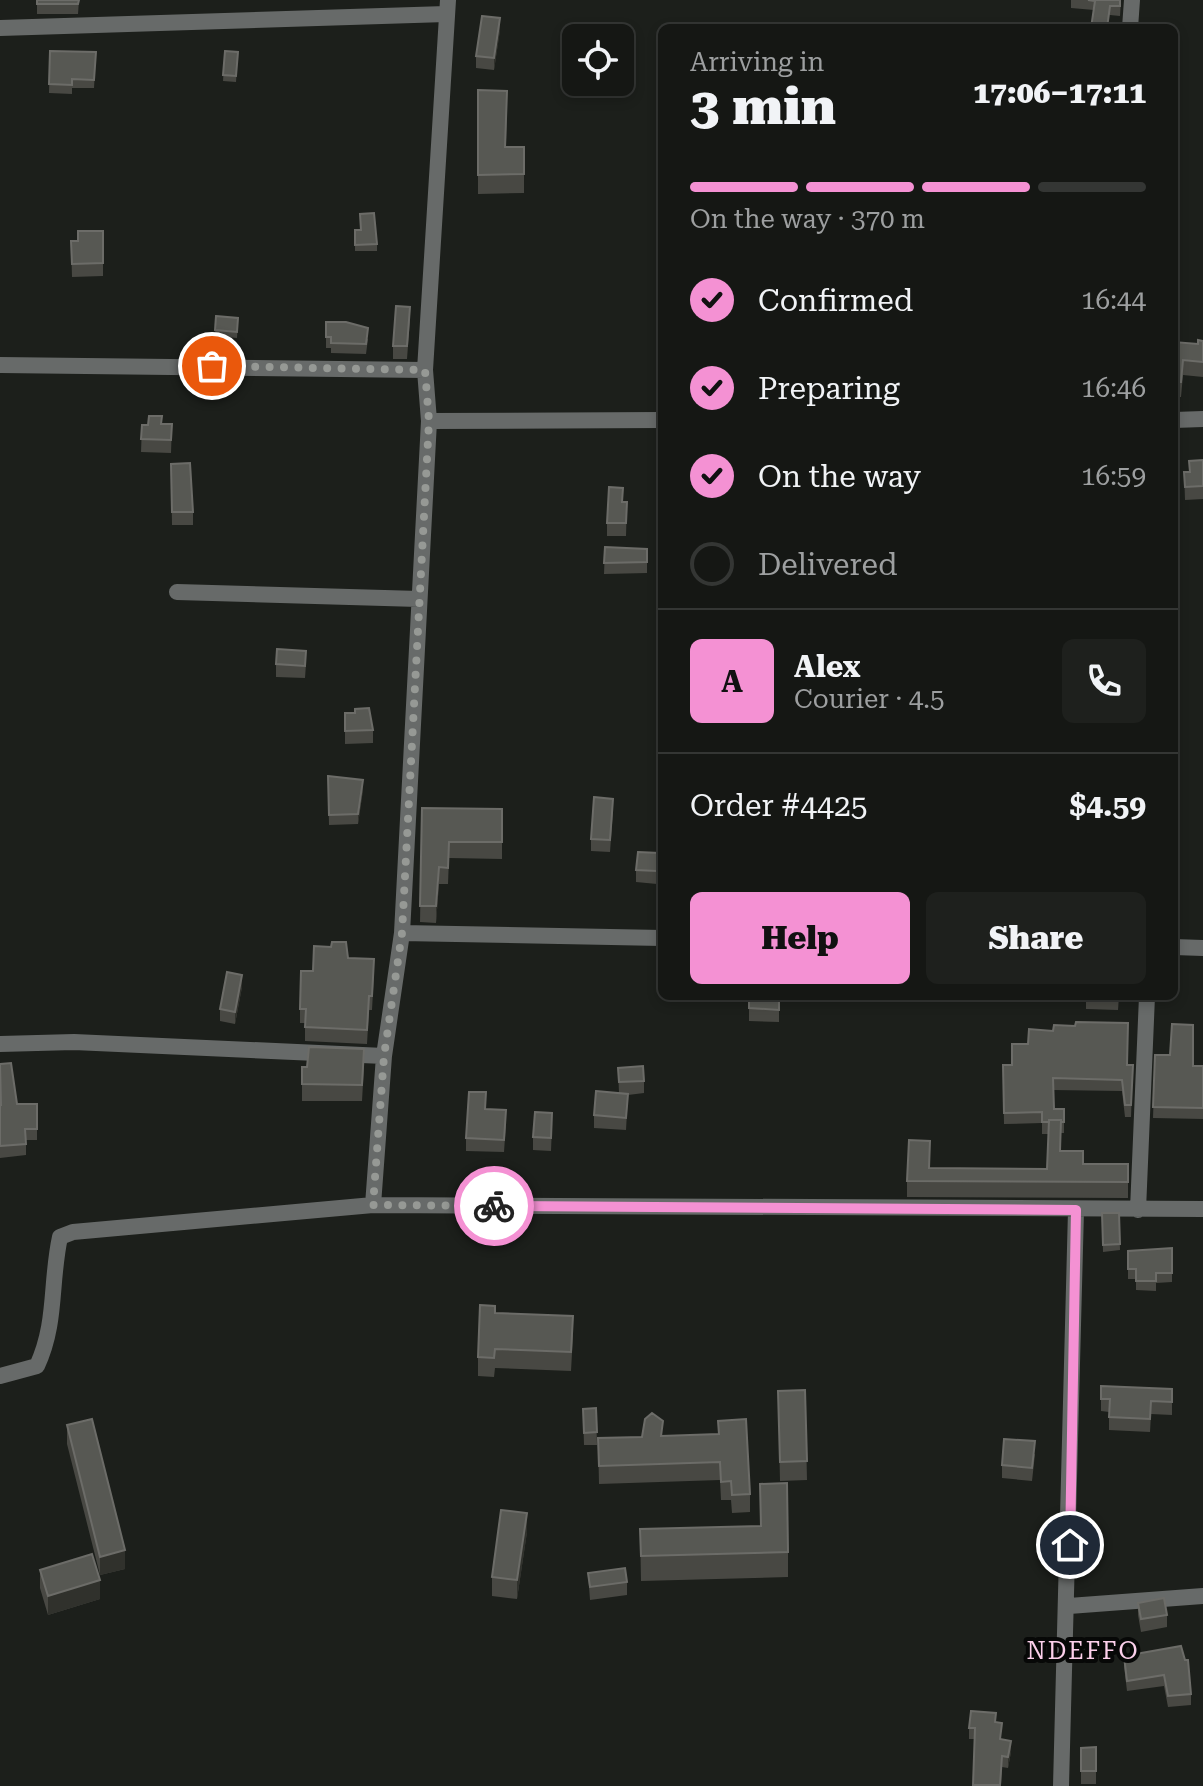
<!DOCTYPE html>
<html lang="en">
<head>
<meta charset="utf-8">
<style>
	:root { --surface:#151714; --page:#1e201d; --text:#f1f3f6; --muted:#9d9fa0; --line:#343634; --accent:#f491d3 }
	body { margin:0; font-family:"Roboto Serif",serif; background:var(--page); color:var(--text); height:100vh; display:flex; flex-direction:column; font-size:30px; white-space:nowrap }
	* { box-sizing:border-box; margin:0 }
	p { font-size:26px; color:var(--muted) }
	.icon { flex:none; width:44px; height:44px; fill:none; stroke:currentColor; stroke-width:2; stroke-linecap:round; stroke-linejoin:round }
	.map { position:relative; flex:1; overflow:hidden }
	.side { position:absolute; left:658px; top:24px; width:520px; height:976px; display:flex; flex-direction:column; background:var(--surface); border-radius:12px; box-shadow:0 4px 12px #0003,0 0 0 2px var(--line) }
	.side>* { flex:none }
	.tools { position:absolute; left:562px; top:24px; display:grid; gap:16px }
	.tools a { display:grid; place-items:center; width:72px; height:72px; border-radius:12px; background:var(--surface); box-shadow:0 4px 12px #0003,0 0 0 2px var(--line); font-size:40px }
	.pin { position:absolute; display:grid; place-items:center; width:68px; height:68px; color:#fff; margin:-34px; border:4px solid #fff; border-radius:50%; box-shadow:0 2px 8px #0007 }
	.courier { position:absolute; display:grid; place-items:center; width:80px; height:80px; margin:-40px; border:6px solid #f491d3; border-radius:50%; background:#fff; color:#222; box-shadow:0 2px 10px #0007 }
	.head em { font-style:normal; font-weight:800 }
	.head div { display:flex; flex-direction:column-reverse }
	.head { display:flex; align-items:center; justify-content:space-between; height:136px; padding:0 32px }
	h1 { font-size:52px; font-weight:800; line-height:60px }
	.bar { display:grid; grid-template-columns:repeat(4,1fr); gap:12px 8px; align-content:center; height:96px; padding:0 32px }
	.bar i { height:10px; border-radius:6px; background:var(--line) }
	.bar .selected { background:var(--accent) }
	.bar p { grid-column:span 4 }
	.line { display:flex; align-items:center; gap:20px; padding:0 32px; border-top:2px solid var(--line) }
	.line div { flex:1 }
	.round { display:grid; place-items:center; flex:none; width:84px; height:84px; border-radius:12px; background:var(--page) }
	ol { padding:0 32px; list-style:none }
	li { display:flex; align-items:center; gap:24px; height:88px }
	li p { margin-inline-start:auto }
	li .icon { padding:8px; border-radius:50%; background:var(--accent); color:#111; stroke-width:4 }
	li:last-child { color:var(--muted) }
	li i { width:44px; height:44px; border:4px solid var(--line); border-radius:50% }
	.cta { display:flex; gap:16px; margin-top:auto; padding:16px 32px }
	.cta a { flex:1; height:92px; border-radius:12px; background:var(--accent); color:#111; font-size:32px; font-weight:800; line-height:92px; text-align:center }
	.cta a+a { background:var(--page); color:var(--text) }
	.map>svg:first-child { display:block }
	.lines { fill:none; stroke-linecap:round; stroke-linejoin:round }
	.minor { stroke:#676a69; stroke-width:16 }
	.wall { fill:#484843 }
	.shaded-wall { fill:#30312c }
	.building { fill:#575853; stroke:#6c6c68; stroke-width:2 }
	.done { stroke:#969995; stroke-width:8; stroke-dasharray:0 14.4 }
	.route { stroke:#f491d3; stroke-width:10 }
	.labels { text-anchor:middle; dominant-baseline:central; stroke-width:8; stroke-linejoin:round; paint-order:stroke }
	.neighbourhood-label { font-size:24px; letter-spacing:2px; fill:#fcd0eb; stroke:#070807 }
</style>
</head>
<body>
<div class="map">
<svg width="1203" height="1786" viewBox="0 0 1203 1786">
	<rect width="100%" height="100%" fill="#1c1f1b"/>
	<g class="lines">
		<path class="minor" d="M 448,0 L 425,370 L 429,421 L 402,933 L 384,1056 L 373,1205 L 1203,1209
			M 0,28 L 446,14
			M 1130,28 L 1132,0
			M 0,365 L 425,370
			M 1174,420 L 1203,419
			M 429,421 L 662,420
			M 177,592 L 419,599
			M 402,933 L 662,938
			M 1174,947 L 1203,948
			M 0,1044 L 74,1042 L 384,1056
			M 1138,1210 L 1147,996
			M 0,1376 L 37,1366 C 57,1323 50,1283 60,1237 L 73,1232 L 373,1205
			M 1069,1606 L 1203,1596
			M 1061,1786 L 1076,1210"/>
	</g>
	<path class="wall" d="M 37,0 L 79,0 L 78,14 L 37,14 Z
		M 1071,0 L 1121,0 L 1120,16 L 1110,15 L 1094,10 L 1071,8 Z
		M 500,30 L 494,70 L 476,68 L 476,56 Z
		M 50,51 L 96,52 L 94,88 L 72,88 L 72,94 L 49,93 Z
		M 225,51 L 238,52 L 236,82 L 223,81 Z
		M 478,90 L 507,109 L 506,147 L 524,147 L 524,193 L 478,194 Z
		M 355,230 L 377,244 L 377,251 L 355,251 Z
		M 103,231 L 103,276 L 72,277 L 71,241 L 78,241 Z
		M 216,316 L 238,318 L 237,338 L 215,336 Z
		M 410,319 L 407,359 L 393,359 L 393,346 Z
		M 326,322 L 368,339 L 366,354 L 331,353 L 331,348 L 326,348 Z
		M 1203,341 L 1203,377 L 1183,375 L 1181,397 L 1174,397 L 1174,342 L 1198,344 Z
		M 172,424 L 171,453 L 141,452 L 142,425 Z
		M 1203,460 L 1203,499 L 1185,500 L 1184,472 L 1189,472 Z
		M 171,464 L 193,512 L 193,525 L 172,525 Z
		M 627,502 L 626,536 L 607,536 L 607,523 Z
		M 605,547 L 647,549 L 647,573 L 604,574 Z
		M 276,664 L 306,664 L 305,678 L 276,677 Z
		M 345,713 L 373,730 L 373,743 L 345,744 Z
		M 328,776 L 363,790 L 358,824 L 329,825 Z
		M 422,808 L 502,809 L 502,859 L 449,858 L 448,884 L 439,884 L 436,923 L 420,922 Z
		M 613,811 L 610,852 L 591,851 L 591,839 Z
		M 659,866 L 657,884 L 636,882 L 636,870 Z
		M 348,958 L 374,973 L 372,1010 L 369,1010 L 367,1044 L 305,1041 L 305,1023 L 300,1023 L 300,1009 L 313,971 Z
		M 242,987 L 235,1024 L 220,1021 L 220,1009 Z
		M 749,996 L 779,996 L 779,1022 L 749,1021 Z
		M 1086,996 L 1119,996 L 1118,1010 L 1086,1009 Z
		M 1155,1055 L 1193,1066 L 1203,1066 L 1203,1119 L 1153,1118 Z
		M 0,1064 L 17,1104 L 37,1104 L 37,1140 L 26,1140 L 26,1155 L 0,1158 Z
		M 1003,1065 L 1133,1065 L 1131,1117 L 1125,1117 L 1122,1091 L 1053,1090 L 1054,1109 L 1064,1109 L 1064,1133 L 1061,1133 L 1061,1151 L 1083,1164 L 1128,1164 L 1128,1198 L 907,1197 L 907,1181 L 930,1168 L 1047,1169 L 1049,1134 L 1042,1134 L 1042,1123 L 1004,1124 Z
		M 364,1066 L 362,1101 L 302,1101 L 302,1067 Z
		M 618,1068 L 644,1081 L 644,1093 L 628,1095 L 626,1130 L 594,1128 L 594,1115 L 619,1093 Z
		M 486,1109 L 506,1123 L 504,1152 L 466,1151 L 466,1138 Z
		M 552,1126 L 551,1151 L 533,1150 L 533,1137 Z
		M 1102,1213 L 1119,1213 L 1120,1250 L 1103,1252 Z
		M 1172,1248 L 1172,1282 L 1156,1283 L 1156,1291 L 1136,1290 L 1136,1279 L 1128,1279 L 1128,1251 Z
		M 495,1313 L 573,1335 L 571,1371 L 495,1368 L 494,1377 L 478,1376 L 478,1357 Z
		M 1101,1386 L 1172,1401 L 1172,1415 L 1151,1414 L 1150,1432 L 1109,1430 L 1109,1412 L 1101,1411 Z
		M 805,1390 L 807,1480 L 780,1481 L 778,1391 Z
		M 596,1408 L 597,1445 L 584,1445 L 583,1409 Z
		M 718,1421 L 750,1494 L 750,1512 L 732,1513 L 731,1500 L 721,1500 L 720,1480 L 599,1484 L 598,1438 L 718,1434 Z
		M 67,1425 L 125,1569 L 100,1575 L 67,1444 Z
		M 1035,1454 L 1032,1481 L 1002,1478 L 1002,1465 Z
		M 640,1529 L 788,1552 L 788,1577 L 641,1581 Z
		M 527,1532 L 517,1599 L 492,1596 L 492,1577 Z
		M 40,1570 L 100,1599 L 48,1615 L 40,1588 Z
		M 588,1573 L 627,1582 L 627,1595 L 590,1600 Z
		M 1138,1603 L 1167,1615 L 1167,1627 L 1141,1632 L 1138,1615 Z
		M 1181,1646 L 1191,1694 L 1191,1705 L 1168,1707 L 1164,1686 L 1127,1691 L 1124,1666 L 1124,1656 Z
		M 996,1722 L 1001,1739 L 1011,1752 L 1008,1768 L 1002,1767 L 1001,1786 L 973,1786 L 975,1739 L 969,1739 L 969,1728 Z
		M 1096,1747 L 1096,1784 L 1081,1784 L 1081,1748 Z"/>
	<path class="shaded-wall" d="M 500,18 L 500,30 L 494,70 L 494,58 Z
		M 363,780 L 363,790 L 358,824 L 358,814 Z
		M 439,867 L 439,884 L 436,923 L 436,906 Z
		M 242,975 L 242,987 L 235,1024 L 235,1012 Z
		M 527,1513 L 527,1532 L 517,1599 L 517,1580 Z
		M 125,1550 L 125,1569 L 100,1575 L 100,1557 Z
		M 100,1580 L 100,1599 L 48,1615 L 48,1596 Z
		M 1011,1741 L 1011,1752 L 1008,1768 L 1008,1757 Z"/>
	<path class="building" d="M 37,0 L 79,0 L 78,4 L 37,4 Z
		M 1088,0 L 1120,0 L 1120,6 L 1110,6 L 1107,28 L 1091,28 L 1095,1 Z
		M 482,16 L 500,18 L 494,58 L 476,56 Z
		M 50,51 L 96,52 L 94,80 L 72,79 L 72,85 L 49,84 Z
		M 225,51 L 238,52 L 236,76 L 223,75 Z
		M 478,90 L 507,91 L 505,147 L 524,147 L 524,174 L 478,175 Z
		M 374,213 L 377,244 L 355,245 L 355,230 L 361,230 L 360,214 Z
		M 78,231 L 103,231 L 103,263 L 72,264 L 71,241 L 78,241 Z
		M 396,306 L 410,307 L 407,346 L 393,346 Z
		M 216,316 L 238,318 L 237,332 L 215,330 Z
		M 326,322 L 346,322 L 368,328 L 366,344 L 331,343 L 331,337 L 326,337 Z
		M 1198,340 L 1203,341 L 1203,362 L 1183,360 L 1181,382 L 1174,382 L 1174,342 L 1198,344 Z
		M 149,416 L 162,416 L 161,424 L 172,424 L 171,440 L 141,439 L 142,425 L 148,425 Z
		M 1203,460 L 1203,486 L 1185,487 L 1184,472 L 1190,472 L 1189,461 Z
		M 190,463 L 193,512 L 172,512 L 171,464 Z
		M 609,487 L 623,488 L 622,502 L 627,502 L 626,523 L 607,523 Z
		M 605,547 L 647,549 L 647,562 L 604,563 Z
		M 277,649 L 306,651 L 305,666 L 276,664 Z
		M 369,708 L 373,730 L 345,731 L 345,713 L 355,713 L 355,709 Z
		M 328,776 L 363,780 L 358,814 L 329,815 Z
		M 594,797 L 613,799 L 610,840 L 591,839 Z
		M 422,808 L 502,809 L 502,842 L 449,842 L 448,868 L 439,867 L 436,906 L 420,906 Z
		M 638,852 L 659,853 L 657,871 L 636,870 Z
		M 332,942 L 346,942 L 348,958 L 374,959 L 372,996 L 369,996 L 367,1030 L 305,1027 L 306,1009 L 300,1009 L 301,971 L 313,971 L 314,946 L 331,947 Z
		M 227,972 L 242,975 L 235,1012 L 220,1009 Z
		M 749,996 L 779,996 L 779,1010 L 749,1008 Z
		M 1086,996 L 1118,996 L 1118,998 Z
		M 1076,1022 L 1128,1023 L 1127,1065 L 1133,1065 L 1131,1105 L 1125,1105 L 1122,1080 L 1053,1078 L 1054,1109 L 1064,1109 L 1064,1122 L 1061,1122 L 1061,1120 L 1049,1120 L 1049,1122 L 1042,1122 L 1042,1112 L 1004,1113 L 1003,1065 L 1012,1065 L 1012,1044 L 1028,1044 L 1029,1029 L 1053,1031 L 1054,1025 L 1075,1026 Z
		M 1172,1024 L 1193,1025 L 1193,1066 L 1203,1066 L 1203,1108 L 1153,1107 L 1155,1055 L 1170,1055 Z
		M 309,1047 L 364,1049 L 362,1085 L 302,1084 L 302,1067 L 307,1067 Z
		M 11,1063 L 17,1104 L 37,1104 L 37,1129 L 25,1129 L 26,1144 L 0,1146 L 0,1105 L 1,1105 L 0,1064 Z
		M 643,1066 L 644,1081 L 619,1082 L 618,1068 Z
		M 596,1091 L 628,1094 L 626,1118 L 594,1115 Z
		M 469,1092 L 486,1092 L 485,1109 L 506,1110 L 504,1140 L 466,1138 Z
		M 535,1112 L 552,1113 L 551,1138 L 533,1137 Z
		M 1049,1120 L 1061,1120 L 1060,1151 L 1083,1151 L 1083,1164 L 1128,1164 L 1128,1182 L 907,1181 L 909,1140 L 930,1141 L 929,1168 L 1047,1169 Z
		M 1102,1213 L 1119,1213 L 1120,1244 L 1103,1245 Z
		M 1172,1248 L 1172,1273 L 1156,1273 L 1156,1281 L 1136,1281 L 1136,1269 L 1128,1269 L 1128,1251 Z
		M 480,1305 L 495,1306 L 495,1313 L 573,1316 L 571,1352 L 495,1349 L 494,1358 L 478,1357 Z
		M 1101,1386 L 1172,1389 L 1172,1402 L 1151,1401 L 1150,1419 L 1109,1417 L 1110,1399 L 1101,1399 Z
		M 805,1390 L 807,1461 L 780,1462 L 778,1391 Z
		M 596,1408 L 597,1432 L 584,1433 L 583,1409 Z
		M 652,1413 L 663,1421 L 661,1436 L 719,1434 L 718,1421 L 746,1419 L 750,1494 L 732,1495 L 731,1481 L 721,1482 L 720,1462 L 599,1466 L 598,1438 L 642,1437 L 645,1419 Z
		M 92,1419 L 125,1550 L 100,1557 L 67,1425 Z
		M 1004,1439 L 1035,1441 L 1032,1468 L 1002,1465 Z
		M 787,1483 L 788,1552 L 641,1556 L 640,1529 L 761,1526 L 760,1484 Z
		M 501,1510 L 527,1513 L 517,1580 L 492,1577 Z
		M 92,1554 L 100,1580 L 48,1596 L 40,1570 Z
		M 625,1568 L 627,1582 L 590,1587 L 588,1573 Z
		M 1164,1598 L 1167,1615 L 1141,1619 L 1138,1603 Z
		M 1181,1646 L 1185,1660 L 1188,1660 L 1191,1694 L 1168,1696 L 1164,1675 L 1127,1681 L 1124,1656 Z
		M 971,1711 L 996,1713 L 995,1722 L 1002,1723 L 1000,1739 L 1011,1741 L 1008,1757 L 1002,1756 L 1000,1785 L 973,1785 L 975,1728 L 969,1728 Z
		M 1096,1747 L 1096,1771 L 1081,1771 L 1081,1748 Z"/>
	<g class="lines">
		<path class="done" d="M 212,366 L 425,370 L 429,421 L 402,933 L 384,1056 L 373,1205 L 494,1206"/>
		<path class="route" d="M 494,1206 L 1076,1210 L 1070,1545"/>
	</g>
	<g class="labels">
		<g class="neighbourhood-label">
			<text x="1083" y="1651">NDEFFO</text>
		</g>
	</g>
</svg>
<div class="tools">
<a><svg class="icon" aria-label="locate" viewBox="0 0 24 24"><circle cx="12" cy="12" r="6"/><path d="M12 2v4M12 18v4M2 12h4M18 12h4"/></svg></a>
</div>
<div class="pin" style="left:212px;top:366px;background:#ea580c"><svg class="icon" aria-label="bag" viewBox="0 0 24 24"><path d="M5 8h14l-1 12H6zM9 8a3 3 0 0 1 6 0"/></svg></div>
<div class="pin" style="left:1070px;top:1545px;background:#1f2937"><svg class="icon" aria-label="home" viewBox="0 0 24 24"><path d="M3 11l9-7 9 7M6 9v11h12V9"/></svg></div>
<div class="courier" style="left:494px;top:1206px"><svg class="icon" aria-label="bike" viewBox="0 0 24 24"><circle cx="6" cy="16" r="4"/><circle cx="18" cy="16" r="4"/><path d="M6 16l4-8h5l3 8M10 8l3 8H6M13 5h3"/></svg></div>
<section class="side">
<div class="head"><div><h1>3 min</h1><p>Arriving in</p></div><em>17:06–17:11</em></div>
<div class="bar"><i class="selected"></i><i class="selected"></i><i class="selected"></i><i></i><p>On the way · 370 m</p></div>
<ol>
<li><svg class="icon" aria-label="check" viewBox="0 0 24 24"><path d="M5 12l5 5 9-10"/></svg>Confirmed<p>16:44</p></li>
<li><svg class="icon" aria-label="check" viewBox="0 0 24 24"><path d="M5 12l5 5 9-10"/></svg>Preparing<p>16:46</p></li>
<li><svg class="icon" aria-label="check" viewBox="0 0 24 24"><path d="M5 12l5 5 9-10"/></svg>On the way<p>16:59</p></li>
<li><i></i>Delivered</li>
</ol>
<div class="line" style="height:144px"><b class="round" style="background:var(--accent);color:#111">A</b><div><b>Alex</b><p>Courier · 4.5</p></div><a class="round"><svg class="icon" aria-label="phone" viewBox="0 0 24 24"><path d="M5 4h4l2 5-3 2q2 4 5 5l2-3 5 2v4C11 20 4 13 5 4z"/></svg></a></div>
<div class="line" style="height:104px"><div>Order #4425</div><b>$4.59</b></div>
<div class="cta"><a>Help</a><a>Share</a></div>
</section>
</div>
</body>
</html>
